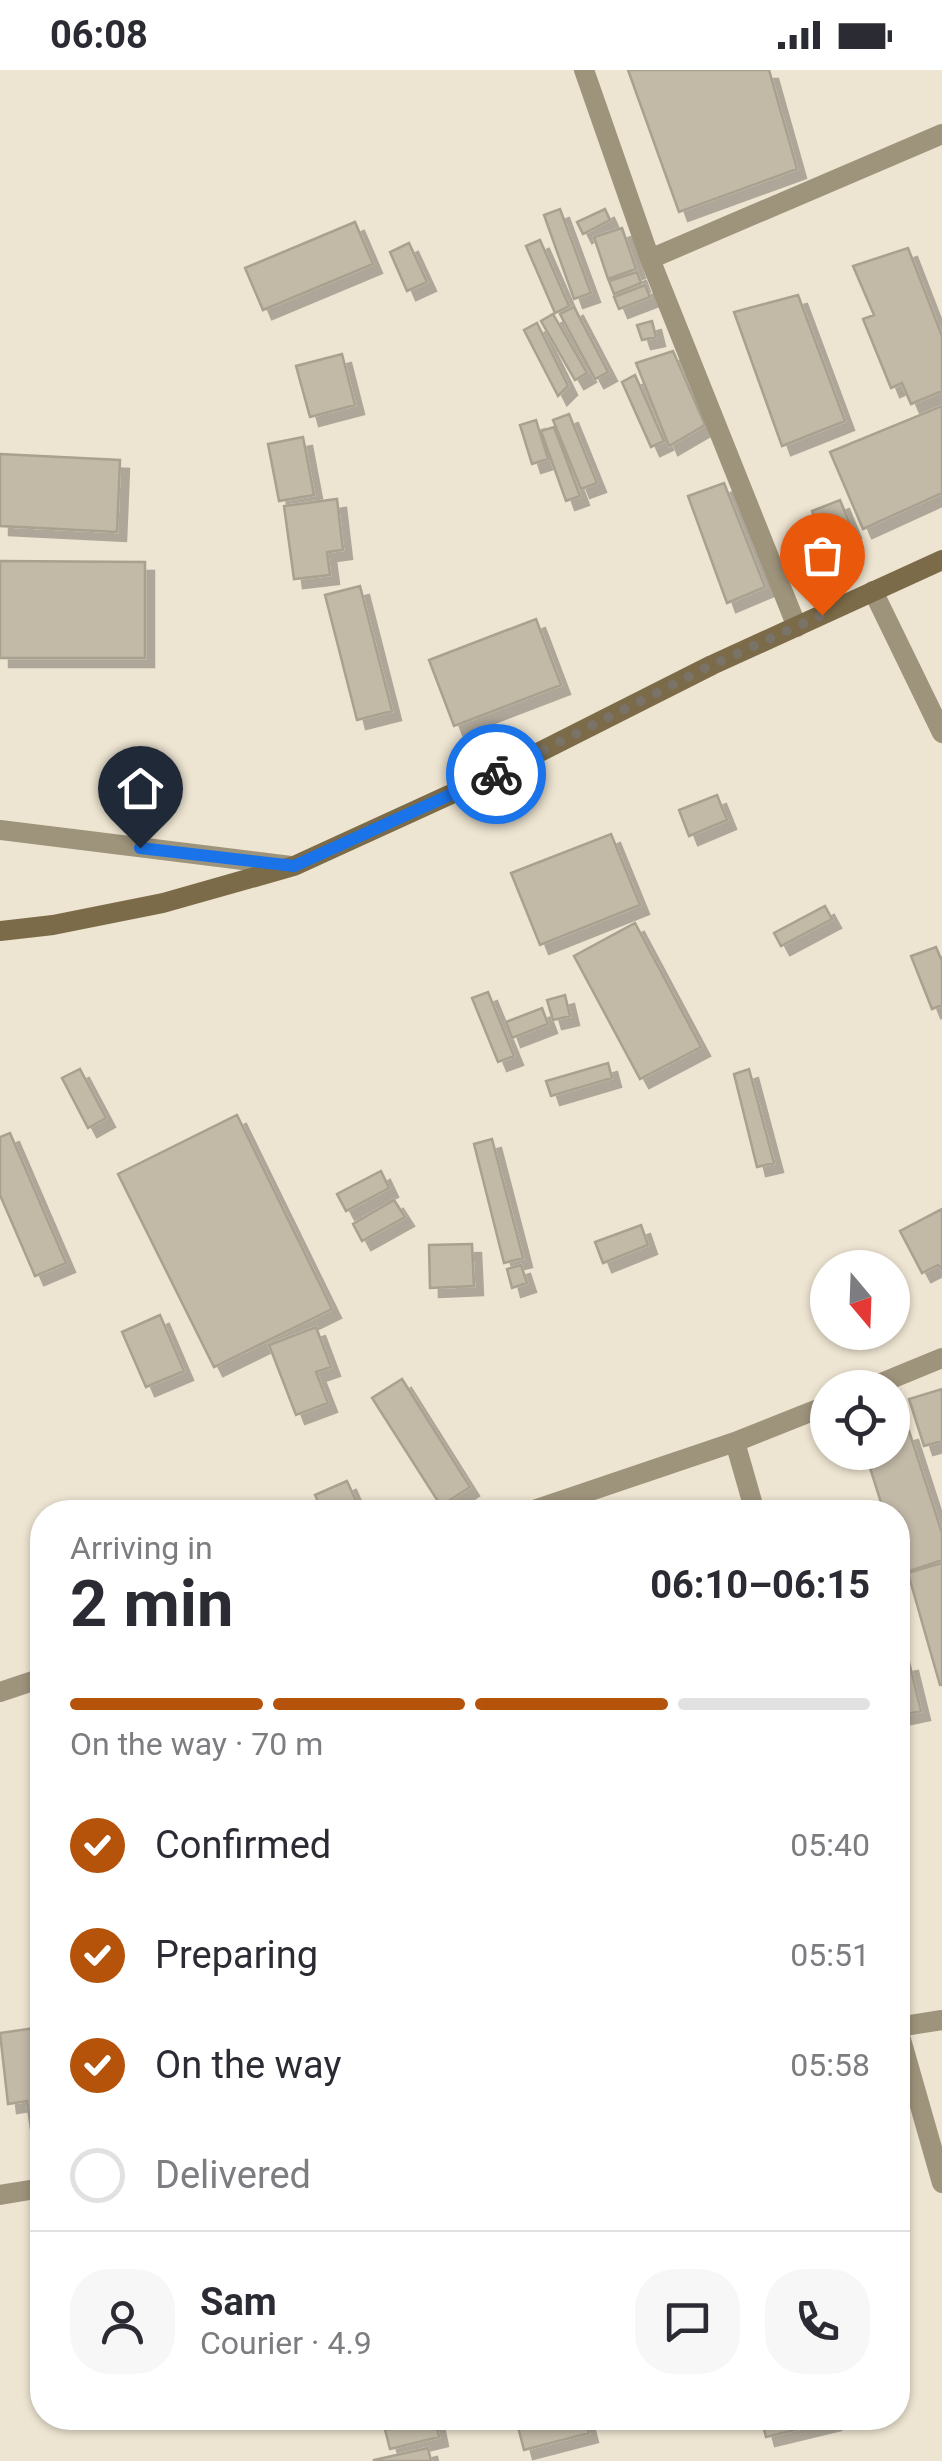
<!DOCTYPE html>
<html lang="en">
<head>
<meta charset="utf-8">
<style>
	:root { --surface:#fff; --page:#f7f7f7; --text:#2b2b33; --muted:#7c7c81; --line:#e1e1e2; --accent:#b45309 }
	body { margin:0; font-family:Roboto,sans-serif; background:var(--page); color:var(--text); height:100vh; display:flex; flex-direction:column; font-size:38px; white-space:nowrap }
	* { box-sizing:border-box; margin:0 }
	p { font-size:32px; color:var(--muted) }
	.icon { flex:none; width:55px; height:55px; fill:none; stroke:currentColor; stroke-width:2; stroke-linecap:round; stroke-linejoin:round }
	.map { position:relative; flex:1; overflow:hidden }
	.drawer { position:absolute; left:30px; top:1430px; width:880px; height:930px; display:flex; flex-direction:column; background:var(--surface); border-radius:40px; box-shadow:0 2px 8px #0004 }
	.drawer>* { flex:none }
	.needle { width:65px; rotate:161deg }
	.tools { position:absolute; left:810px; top:1180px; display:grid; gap:20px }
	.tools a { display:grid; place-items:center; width:100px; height:100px; border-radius:50%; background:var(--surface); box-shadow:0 2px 8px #0004; font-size:50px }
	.pin { position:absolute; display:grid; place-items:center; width:85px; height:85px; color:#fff; margin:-102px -42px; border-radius:50% 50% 50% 0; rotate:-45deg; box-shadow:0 0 10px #0007 }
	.pin .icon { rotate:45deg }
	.courier { position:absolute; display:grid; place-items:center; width:100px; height:100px; margin:-50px; border:8px solid #1a73e8; border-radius:50%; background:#fff; color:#222; box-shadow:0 2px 12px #0007 }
	.headline em { font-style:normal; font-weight:700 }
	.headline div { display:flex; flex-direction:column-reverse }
	.headline { display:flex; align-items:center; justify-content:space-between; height:170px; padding:0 40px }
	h1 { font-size:65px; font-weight:700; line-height:75px }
	.bar { display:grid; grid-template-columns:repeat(4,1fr); gap:15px 10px; align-content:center; height:120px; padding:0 40px }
	.bar i { height:12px; border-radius:8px; background:var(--line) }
	.bar .current { background:var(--accent) }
	.bar p { grid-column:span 4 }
	.line { display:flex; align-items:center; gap:25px; padding:0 40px; border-top:2px solid var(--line) }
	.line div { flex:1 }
	.round { display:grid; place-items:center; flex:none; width:105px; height:105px; border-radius:40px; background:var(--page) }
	ol { padding:0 40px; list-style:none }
	li { display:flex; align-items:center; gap:30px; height:110px }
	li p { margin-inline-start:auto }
	li .icon { padding:10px; border-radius:50%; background:var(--accent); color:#fff; stroke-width:4 }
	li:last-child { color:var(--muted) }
	li i { width:55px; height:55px; border:5px solid var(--line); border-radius:50% }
	.status { display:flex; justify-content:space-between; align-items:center; height:70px; padding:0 50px; background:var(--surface); direction:ltr }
	.status svg { height:28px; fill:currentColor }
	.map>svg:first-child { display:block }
	.building { fill:#c2b9a7; stroke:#a9a18f; stroke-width:2.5; filter:url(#shadow) }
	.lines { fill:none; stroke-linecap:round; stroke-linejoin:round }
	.street { stroke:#9e937b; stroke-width:20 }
	.secondary { stroke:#7c6b48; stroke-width:20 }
	.done { stroke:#797368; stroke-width:10; stroke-dasharray:0 18 }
	.route { stroke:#1a73e8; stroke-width:12 }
</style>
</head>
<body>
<div class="status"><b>06:08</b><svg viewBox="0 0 49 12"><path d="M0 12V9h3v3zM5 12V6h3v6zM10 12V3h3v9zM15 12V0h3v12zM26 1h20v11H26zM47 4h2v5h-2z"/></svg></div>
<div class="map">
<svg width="942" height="2391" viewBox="0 0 942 2391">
	<defs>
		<filter id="shadow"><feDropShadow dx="9" dy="9" stdDeviation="0" flood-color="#0004"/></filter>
	</defs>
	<rect width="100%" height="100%" fill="#ede4d1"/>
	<path class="building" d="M 628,0 L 769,0 L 797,99 L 679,142 Z
		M 560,139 L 591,223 L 574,229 L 544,145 Z
		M 605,139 L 610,150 L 583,164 L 577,152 Z
		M 355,152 L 373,194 L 263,240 L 245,198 Z
		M 622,158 L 636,199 L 608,209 L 594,167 Z
		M 540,170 L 569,236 L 555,243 L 526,176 Z
		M 409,173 L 427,212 L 407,221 L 390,182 Z
		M 908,178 L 942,266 L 942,321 L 911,334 L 902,313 L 891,318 L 863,249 L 874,245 L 853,196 Z
		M 637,202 L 641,213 L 614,224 L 609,211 Z
		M 645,215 L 650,227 L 619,239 L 614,227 Z
		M 798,225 L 845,351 L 782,376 L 734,242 Z
		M 574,237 L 608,302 L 595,309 L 560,244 Z
		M 553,244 L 587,303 L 575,310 L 541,251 Z
		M 652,251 L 656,267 L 642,270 L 637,255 Z
		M 537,253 L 568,316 L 558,326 L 524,260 Z
		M 673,281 L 705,355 L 669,376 L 636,293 Z
		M 342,284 L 355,335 L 310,347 L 296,296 Z
		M 635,305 L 664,371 L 651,377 L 622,312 Z
		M 942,336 L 942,423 L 863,459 L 830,382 Z
		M 569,344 L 597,413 L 581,419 L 553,350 Z
		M 536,350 L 548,389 L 532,394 L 520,355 Z
		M 554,357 L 580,426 L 566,431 L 541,361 Z
		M 303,367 L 314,425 L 279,431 L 268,374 Z
		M 0,384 L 120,390 L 117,462 L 0,456 Z
		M 724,413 L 765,517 L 727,533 L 688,426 Z
		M 337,429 L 343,480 L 327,482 L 330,505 L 294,509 L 284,436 Z
		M 840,430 L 852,459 L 823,470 L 812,441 Z
		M 0,491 L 145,492 L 145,588 L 0,588 Z
		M 360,516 L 392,641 L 357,650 L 325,525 Z
		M 536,549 L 561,615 L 454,656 L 429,590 Z
		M 717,725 L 727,750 L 689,766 L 679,740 Z
		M 611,764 L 640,835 L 540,875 L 511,803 Z
		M 825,836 L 832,849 L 781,876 L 774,863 Z
		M 635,853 L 701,977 L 640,1009 L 574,886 Z
		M 936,877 L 942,891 L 942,935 L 932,939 L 911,886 Z
		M 488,922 L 514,986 L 498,992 L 472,928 Z
		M 565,925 L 570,946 L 553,950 L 547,930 Z
		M 542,938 L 548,954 L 512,968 L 506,952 Z
		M 608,993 L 612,1008 L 551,1026 L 546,1011 Z
		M 80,999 L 106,1048 L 88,1058 L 62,1008 Z
		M 749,999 L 774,1093 L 757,1097 L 734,1004 Z
		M 237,1045 L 332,1239 L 214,1297 L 118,1104 Z
		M 10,1063 L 66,1193 L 35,1206 L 0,1125 L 0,1067 Z
		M 492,1069 L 523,1188 L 504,1193 L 474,1074 Z
		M 381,1101 L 389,1118 L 346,1141 L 337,1124 Z
		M 394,1130 L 405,1147 L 362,1171 L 353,1154 Z
		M 942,1139 L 942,1199 L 938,1195 L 922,1203 L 900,1161 Z
		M 641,1155 L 648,1175 L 603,1193 L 595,1172 Z
		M 472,1174 L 474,1216 L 430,1218 L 429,1175 Z
		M 521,1195 L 527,1213 L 512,1218 L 507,1199 Z
		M 160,1245 L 184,1301 L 146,1317 L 122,1262 Z
		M 316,1257 L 331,1297 L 316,1302 L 328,1333 L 296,1345 L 269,1275 Z
		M 402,1309 L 470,1417 L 441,1436 L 372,1328 Z
		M 942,1319 L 942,1371 L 924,1376 L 909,1329 Z
		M 909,1361 L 942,1463 L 942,1490 L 904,1503 L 898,1484 L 898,1442 L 884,1442 L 865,1382 L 892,1382 L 892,1366 Z
		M 347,1411 L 361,1442 L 323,1442 L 315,1425 Z
		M 942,1493 L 942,1615 L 940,1615 L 908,1503 Z
		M 909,1592 L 921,1641 L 898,1646 L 898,1594 Z
		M 42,1957 L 42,2064 L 32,2066 L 27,2031 L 8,2034 L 0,1963 Z
		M 382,2348 L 435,2348 L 439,2367 L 390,2379 Z
		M 554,2348 L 585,2348 L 589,2363 L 524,2380 L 518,2357 Z
		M 761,2348 L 831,2348 L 832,2351 L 766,2367 Z
		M 428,2378 L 431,2391 L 374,2391 L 374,2390 Z"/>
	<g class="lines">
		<path class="street" d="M 584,0 L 650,189 L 797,557
			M 650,189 L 942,64
			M 873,521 L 942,663
			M 0,760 L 291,796
			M 869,1318 L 942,1288
			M 735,1372 L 755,1442
			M 528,1442 L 735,1372 L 828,1335
			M 0,1622 L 42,1608
			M 898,1957 L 942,1950
			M 898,1959 L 942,2113
			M 0,2125 L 42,2118"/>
		<path class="secondary" d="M 0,861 L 53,855 L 163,833 L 294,796 L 506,699 L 712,595 L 942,490"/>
	</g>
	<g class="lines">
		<path class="done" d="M 496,704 L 712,595 L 822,545"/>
		<path class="route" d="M 140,778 L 294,796 L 496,704"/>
	</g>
</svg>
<div class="tools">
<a><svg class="needle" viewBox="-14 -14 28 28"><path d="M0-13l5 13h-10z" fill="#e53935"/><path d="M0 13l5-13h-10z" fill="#7c7c81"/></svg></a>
<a><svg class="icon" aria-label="locate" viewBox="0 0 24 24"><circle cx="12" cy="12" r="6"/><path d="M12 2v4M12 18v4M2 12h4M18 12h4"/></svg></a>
</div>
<div class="pin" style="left:822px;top:545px;background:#ea580c"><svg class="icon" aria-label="bag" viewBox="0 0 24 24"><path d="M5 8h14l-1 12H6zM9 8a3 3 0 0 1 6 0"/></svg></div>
<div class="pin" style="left:140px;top:778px;background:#1f2937"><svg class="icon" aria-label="home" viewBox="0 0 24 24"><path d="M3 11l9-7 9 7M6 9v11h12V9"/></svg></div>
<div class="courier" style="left:496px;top:704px"><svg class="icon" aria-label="bike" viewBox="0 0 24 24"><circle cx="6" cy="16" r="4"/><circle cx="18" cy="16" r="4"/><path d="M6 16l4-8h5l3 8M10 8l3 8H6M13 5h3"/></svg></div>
<section class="drawer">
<div class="headline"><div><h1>2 min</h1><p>Arriving in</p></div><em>06:10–06:15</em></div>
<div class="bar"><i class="current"></i><i class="current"></i><i class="current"></i><i></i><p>On the way · 70 m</p></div>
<ol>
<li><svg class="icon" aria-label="check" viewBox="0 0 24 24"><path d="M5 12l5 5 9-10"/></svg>Confirmed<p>05:40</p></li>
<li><svg class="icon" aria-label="check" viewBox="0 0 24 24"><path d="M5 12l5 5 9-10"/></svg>Preparing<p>05:51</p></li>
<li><svg class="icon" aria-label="check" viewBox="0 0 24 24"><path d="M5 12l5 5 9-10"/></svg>On the way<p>05:58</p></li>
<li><i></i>Delivered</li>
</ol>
<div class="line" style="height:180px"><a class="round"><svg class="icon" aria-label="person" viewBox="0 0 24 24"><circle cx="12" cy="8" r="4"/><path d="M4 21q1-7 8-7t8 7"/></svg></a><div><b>Sam</b><p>Courier · 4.9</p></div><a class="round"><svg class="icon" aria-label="chat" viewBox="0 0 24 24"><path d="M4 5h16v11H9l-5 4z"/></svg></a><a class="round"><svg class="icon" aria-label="phone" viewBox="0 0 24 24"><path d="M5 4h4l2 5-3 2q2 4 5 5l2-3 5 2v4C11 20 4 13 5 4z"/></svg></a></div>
</section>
</div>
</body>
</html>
